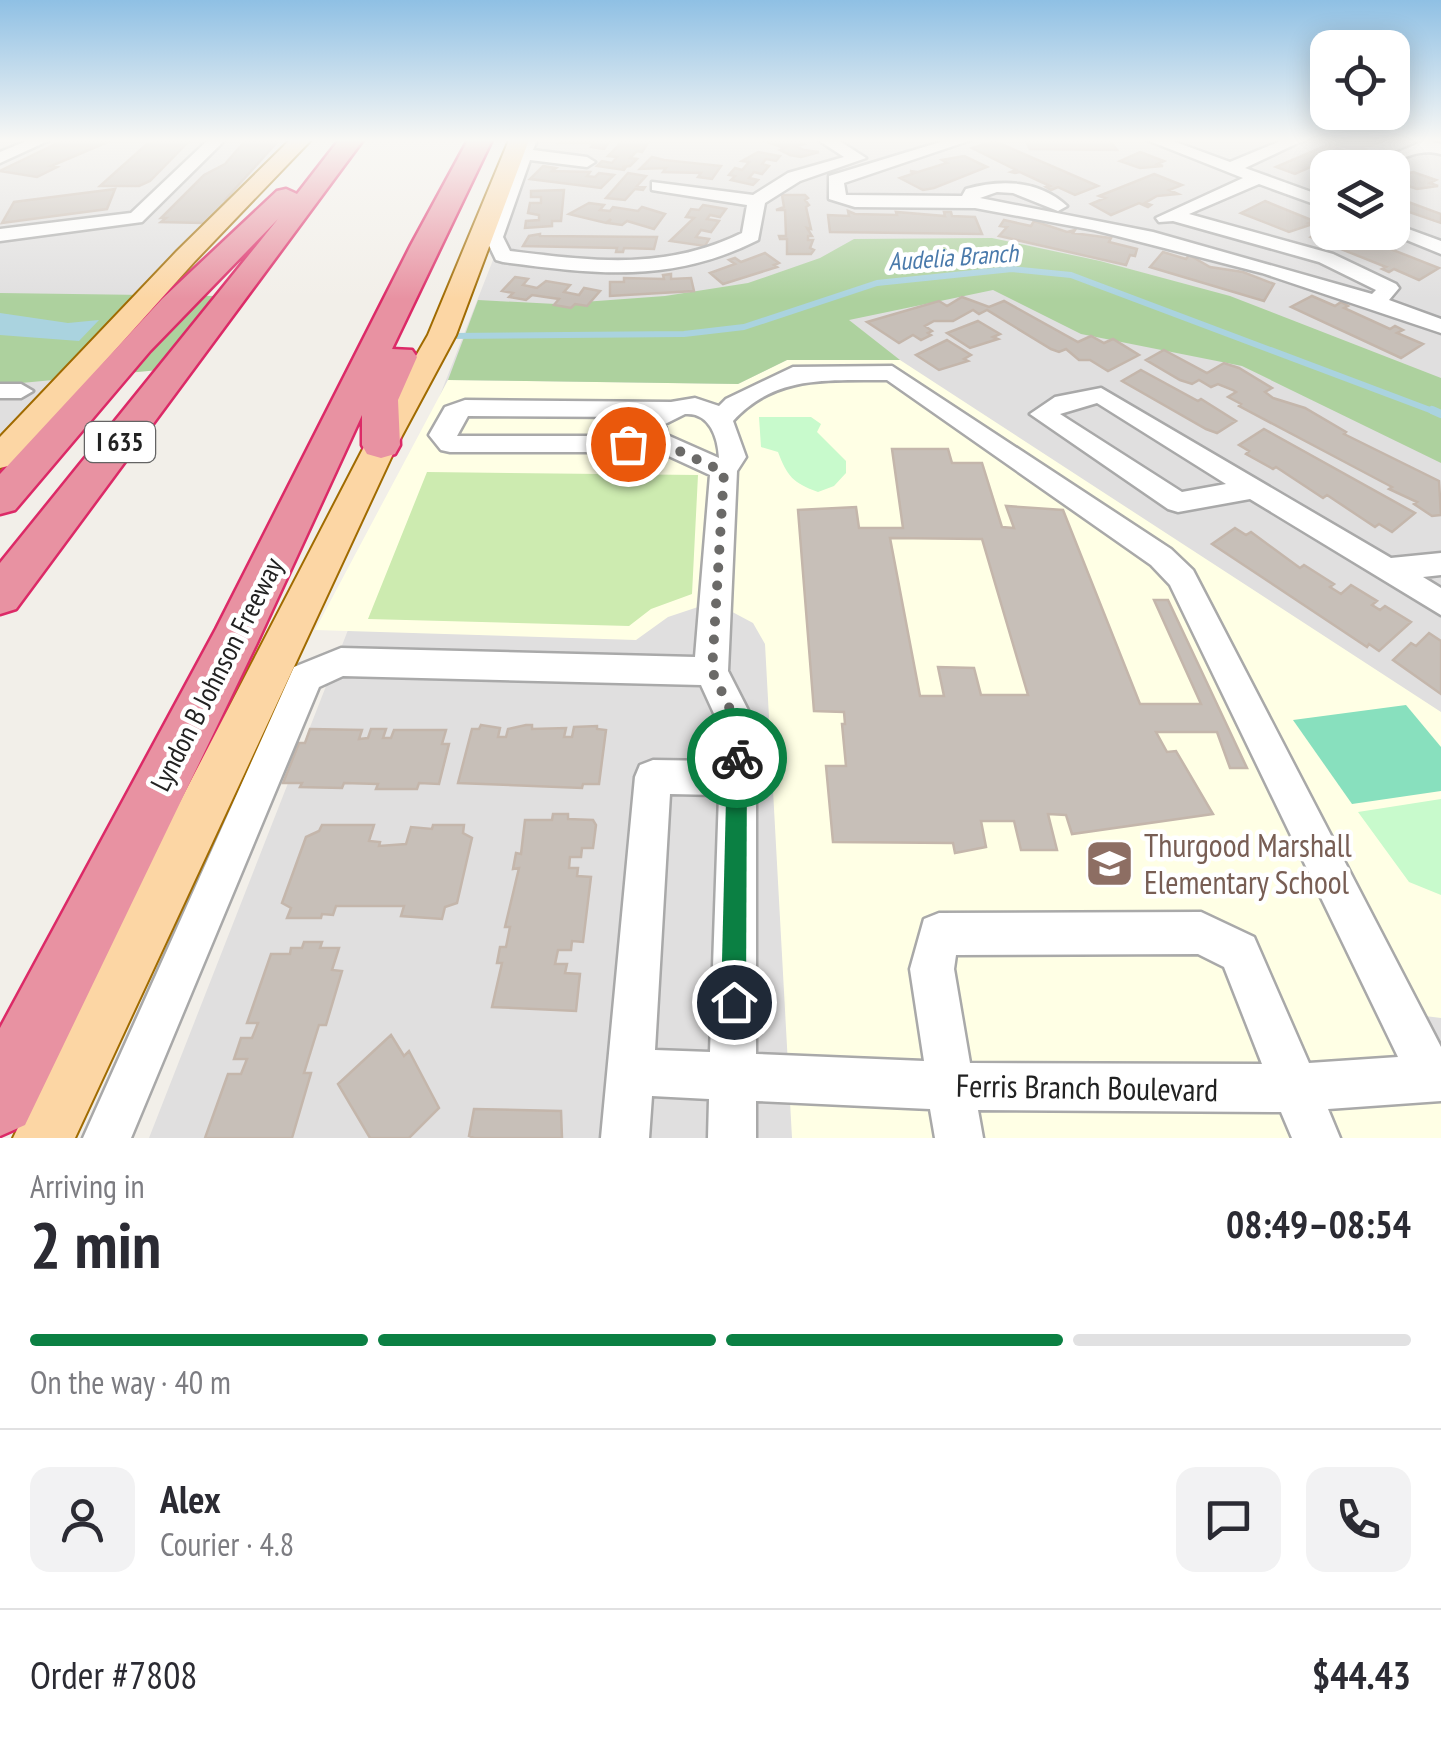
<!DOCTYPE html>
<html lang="en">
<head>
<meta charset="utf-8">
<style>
	:root { --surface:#fff; --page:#f2f2f3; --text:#2b2b33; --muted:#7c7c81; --line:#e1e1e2; --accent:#0b8043 }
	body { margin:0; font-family:"PT Sans Narrow",sans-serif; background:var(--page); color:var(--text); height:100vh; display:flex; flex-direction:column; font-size:38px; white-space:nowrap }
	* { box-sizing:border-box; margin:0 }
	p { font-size:32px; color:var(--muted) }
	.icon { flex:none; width:55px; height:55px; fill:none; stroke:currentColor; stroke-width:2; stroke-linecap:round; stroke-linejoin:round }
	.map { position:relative; height:1138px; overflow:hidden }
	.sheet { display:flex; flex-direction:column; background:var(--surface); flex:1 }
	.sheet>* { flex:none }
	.tools { position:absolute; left:1310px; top:30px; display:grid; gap:20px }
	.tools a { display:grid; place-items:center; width:100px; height:100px; border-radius:20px; background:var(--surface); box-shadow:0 5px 25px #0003; font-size:50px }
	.pin { position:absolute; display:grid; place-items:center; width:85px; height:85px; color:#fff; margin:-42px; border:5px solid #fff; border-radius:50%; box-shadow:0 2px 10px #0007 }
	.courier { position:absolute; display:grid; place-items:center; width:100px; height:100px; margin:-50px; border:8px solid #0b8043; border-radius:50%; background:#fff; color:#222; box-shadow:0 2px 12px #0007 }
	.headline em { font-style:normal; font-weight:600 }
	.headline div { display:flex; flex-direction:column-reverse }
	.headline { display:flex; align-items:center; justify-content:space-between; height:170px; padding:0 30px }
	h1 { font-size:65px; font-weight:600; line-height:75px }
	.bar { display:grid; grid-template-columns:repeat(4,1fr); gap:15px 10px; align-content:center; height:120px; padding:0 30px }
	.bar i { height:12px; border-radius:8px; background:var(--line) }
	.bar .selected { background:var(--accent) }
	.bar p { grid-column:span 4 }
	.line { display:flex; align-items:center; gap:25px; padding:0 30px; border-top:2px solid var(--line) }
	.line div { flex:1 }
	.round { display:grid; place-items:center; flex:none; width:105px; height:105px; border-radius:20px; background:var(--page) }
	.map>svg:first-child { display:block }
	.residential { fill:#e0dfdf; fill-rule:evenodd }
	.education { fill:#ffffe5 }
	.grass { fill:#cdebb0 }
	.forest { fill:#add19e }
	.park { fill:#c8facc }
	.pitch { fill:#88e0be }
	.water { fill:#aad3df }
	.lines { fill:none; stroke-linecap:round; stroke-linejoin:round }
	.stream-far1 { stroke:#aad3df; stroke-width:6 }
	.stream { stroke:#aad3df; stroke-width:8 }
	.building { fill:#c7bfb8; stroke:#c4b6ab; stroke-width:2.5; fill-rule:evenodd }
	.minor-casing { stroke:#a9a9a9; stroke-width:5 }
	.major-casing { stroke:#a06b00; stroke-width:4 }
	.highway-casing { stroke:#dc2a67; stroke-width:5 }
	.minor { fill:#fff; fill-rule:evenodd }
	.major { fill:#fcd6a4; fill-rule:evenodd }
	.highway { fill:#e892a2; fill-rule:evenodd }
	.route { fill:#0b8043 }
	.done { stroke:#6b6a68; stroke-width:10; stroke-dasharray:0 18 }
	.labels { text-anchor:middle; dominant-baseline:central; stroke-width:9; stroke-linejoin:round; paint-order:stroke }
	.far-water-label { font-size:25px; font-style:italic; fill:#4a7aab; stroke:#fff }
	.shield { fill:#fff; stroke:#646464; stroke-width:2.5 }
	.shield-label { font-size:25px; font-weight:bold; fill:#222 }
	.street-label { font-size:28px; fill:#222; stroke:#fff }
	.near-education-label { font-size:32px; fill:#785e54; stroke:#fff; text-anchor:start }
	.near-street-label { font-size:32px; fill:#222; stroke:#fff }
</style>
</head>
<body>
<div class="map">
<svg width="1441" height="1138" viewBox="0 0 1441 1138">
	<rect width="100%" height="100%" fill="#f2efe9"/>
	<path class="residential" d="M 0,140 L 295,140 L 168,293 L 0,485 Z
		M 540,140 L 1441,140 L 1441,1138 L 149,1138 ZM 1328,168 L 1392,168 L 1392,232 L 1328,232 Z"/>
	<path class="education" d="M 787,360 L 900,360 L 1441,712 L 1441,1018 L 1417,1015 L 1441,1070 L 1441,1138 L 792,1138 L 765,644 L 753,623 L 723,607 L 698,607 L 668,617 L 636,640 L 315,630 L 448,380 L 738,384 Z"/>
	<path class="grass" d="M 427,472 L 698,475 L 692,594 L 651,609 L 629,626 L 368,619 Z"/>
	<path class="forest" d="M 992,238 L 1100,261 L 1230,296 L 1441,378 L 1441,463 L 1242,366 L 1081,334 L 993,290 L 849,320 L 900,360 L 787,360 L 738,384 L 448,380 L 478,300 L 556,304 L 665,296 L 748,283 L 820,258 L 854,239 Z
		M 0,293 L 218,296 L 159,370 L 0,385 Z"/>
	<path class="park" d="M 759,417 L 811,417 L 821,424 L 817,432 L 846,461 L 846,473 L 834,486 L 818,492 C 793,483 787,476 778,452 L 761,447 Z
		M 1441,799 L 1441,895 L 1409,882 L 1358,812 Z"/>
	<path class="pitch" d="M 1406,705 L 1441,747 L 1441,791 L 1352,804 L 1293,720 Z"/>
	<path class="water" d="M 0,313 L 68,323 L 99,320 L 79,341 L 0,335 Z"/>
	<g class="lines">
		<path class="stream-far1" d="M 449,336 L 684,334 L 744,327 L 877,283 L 1012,269 L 1071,275 L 1438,413"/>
		<path class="stream" d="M 1432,410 L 1441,414"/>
	</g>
	<path class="building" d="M 64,140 L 110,141 L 51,166 L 57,167 L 37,177 L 0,171 Z
		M 165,140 L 190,140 L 150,181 L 139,186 L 100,186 L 147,144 Z
		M 246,140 L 279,140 L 225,200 L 228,202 L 214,218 L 204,223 L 161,222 L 166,218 L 161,218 L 204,175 L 225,164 Z
		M 563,140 L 610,140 L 604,149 L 591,147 L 595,143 L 559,143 Z
		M 624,140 L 649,141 L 642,152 L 637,151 L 630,158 L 637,159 L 630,166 L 622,167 L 626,167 L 624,170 L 597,166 L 602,161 L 612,163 L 617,157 L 608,156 Z
		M 762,140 L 797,140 L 804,144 L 796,146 L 804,150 L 819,152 L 801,157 L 790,155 L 780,150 L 784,148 Z
		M 1025,140 L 1110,140 L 1117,150 L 1030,149 Z
		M 1336,140 L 1381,140 L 1383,141 L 1370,146 L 1353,145 L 1365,149 L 1360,151 L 1329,143 Z
		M 994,141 L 1098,186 L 1075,195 L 1058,187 L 1051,190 L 1046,187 L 1050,186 L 1020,172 L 1015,173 L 1011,172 L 1016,170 L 972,148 Z
		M 1327,145 L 1346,151 L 1295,174 L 1276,167 Z
		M 758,152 L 780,156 L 776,161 L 766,159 L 762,164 L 769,166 L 762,174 L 754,172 L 749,178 L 758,180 L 753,185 L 731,180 L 735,176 L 729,175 L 735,168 L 742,170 L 749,162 L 742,161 Z
		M 1140,152 L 1164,161 L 1157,164 L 1163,166 L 1140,168 L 1120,161 Z
		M 964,156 L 987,167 L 934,188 L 923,190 L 900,178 L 915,173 L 910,171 L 918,172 L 947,163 L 942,160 Z
		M 652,157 L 664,160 L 721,166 L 712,179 L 698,177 L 701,173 L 663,172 L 666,168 L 640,169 Z
		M 543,166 L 556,168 L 552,171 L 590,172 L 587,176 L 595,177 L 599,173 L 614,175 L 601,188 L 530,179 Z
		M 1413,172 L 1436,180 L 1430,183 L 1438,186 L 1417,189 L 1393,181 L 1400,178 L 1396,176 Z
		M 628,173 L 646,176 L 637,186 L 645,187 L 643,190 L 635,189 L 625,200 L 606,198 Z
		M 1154,174 L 1182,185 L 1169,190 L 1178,194 L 1157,196 L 1145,203 L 1151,205 L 1148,207 L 1139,203 L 1111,215 L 1091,204 L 1105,198 L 1099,196 Z
		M 115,189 L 107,209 L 2,223 L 14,202 Z
		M 564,190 L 561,221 L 552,221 L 552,226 L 525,228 L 526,221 L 539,220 L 539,215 L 528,213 L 530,203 L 541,203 L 541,197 L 531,197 L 531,191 Z
		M 782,195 L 805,195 L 808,198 L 805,200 L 809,205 L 806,207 L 811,229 L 807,228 L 812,236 L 808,236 L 808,240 L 813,240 L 810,248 L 814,250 L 811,254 L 787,254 L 787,239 L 780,239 L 779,236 L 786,236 L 785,210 L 776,210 L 784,207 Z
		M 1392,196 L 1441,214 L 1441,223 L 1392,206 Z
		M 1265,201 L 1314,221 L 1309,223 L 1313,224 L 1289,232 L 1241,213 Z
		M 589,203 L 604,205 L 600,210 L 610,211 L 613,207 L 638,211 L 642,207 L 665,214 L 654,229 L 627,221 L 622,225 L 608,223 L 611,219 L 606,223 L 569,214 Z
		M 703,205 L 726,209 L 720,217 L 710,215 L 707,219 L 719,221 L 711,232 L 701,230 L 696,237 L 709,239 L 705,246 L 670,241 L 694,218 L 686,217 L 691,209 L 699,210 Z
		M 848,211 L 855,214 L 897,215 L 896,212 L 945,216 L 944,212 L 951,212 L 952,216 L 975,217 L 982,234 L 830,232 L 828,215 L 849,216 Z
		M 1004,220 L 1031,226 L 1034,221 L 1067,232 L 1075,230 L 1073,233 L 1111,238 L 1109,242 L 1137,249 L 1135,256 L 1130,255 L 1126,265 L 999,236 L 1007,227 L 1000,226 Z
		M 1328,228 L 1328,232 L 1347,232 L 1439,268 L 1419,280 L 1394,269 L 1389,272 L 1382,269 L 1386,267 L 1311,237 Z
		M 540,234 L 540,236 L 657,237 L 654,249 L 624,248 L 623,252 L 616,252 L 617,248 L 523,246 L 529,236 Z
		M 1163,252 L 1186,259 L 1189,255 L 1210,267 L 1243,272 L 1274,284 L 1264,301 L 1150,267 Z
		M 765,253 L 779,263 L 774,265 L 777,267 L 723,284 L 710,273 L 735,264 L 729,260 L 735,258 L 741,262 Z
		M 671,274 L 671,279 L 691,278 L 694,291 L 610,296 L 610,282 L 624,282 L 624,278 L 664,279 L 663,275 Z
		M 515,277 L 528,279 L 523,285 L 537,288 L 546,281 L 570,285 L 564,292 L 579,295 L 584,288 L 600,291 L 587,306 L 575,304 L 571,308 L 554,305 L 559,299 L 532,295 L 526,300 L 509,297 L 513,293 L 502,291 Z
		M 1312,296 L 1335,306 L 1341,302 L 1348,306 L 1344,308 L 1390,329 L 1395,326 L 1403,330 L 1397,333 L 1423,344 L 1401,358 L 1291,307 Z
		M 962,297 L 989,307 L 1004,301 L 1078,342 L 1091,336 L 1104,343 L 1113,339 L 1139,355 L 1108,371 L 1090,360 L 1079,360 L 1066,349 L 1059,352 L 1051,349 L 987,310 L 979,314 L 973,310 L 953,321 L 934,321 L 925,326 L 932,331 L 928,333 L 931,335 L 921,340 L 913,335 L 899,343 L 867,322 L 939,301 L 947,306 Z
		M 978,321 L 1000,334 L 993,337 L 998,339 L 970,348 L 947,333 Z
		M 947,340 L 971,355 L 964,359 L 968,361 L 939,370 L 916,355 Z
		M 1164,350 L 1207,373 L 1224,363 L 1239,368 L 1272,388 L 1265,392 L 1273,398 L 1305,408 L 1346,432 L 1344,434 L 1439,481 L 1441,515 L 1432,516 L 1414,504 L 1417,502 L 1389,489 L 1392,487 L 1239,406 L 1241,404 L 1228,397 L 1236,392 L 1233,390 L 1218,384 L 1211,387 L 1199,380 L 1192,384 L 1180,380 L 1146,360 Z
		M 1141,370 L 1198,401 L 1201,399 L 1236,421 L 1217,433 L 1206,429 L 1122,381 Z
		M 1264,429 L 1415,513 L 1392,532 L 1379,524 L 1375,527 L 1327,495 L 1323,498 L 1276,467 L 1273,469 L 1246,454 L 1249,451 L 1239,445 Z
		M 892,449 L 948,449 L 952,463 L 982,463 L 1002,527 L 1014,528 L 1006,506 L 1063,510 L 1140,704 L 1201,704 L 1154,600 L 1168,600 L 1247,768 L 1230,768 L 1217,732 L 1156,732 L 1167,752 L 1176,751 L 1213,814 L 1072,834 L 1066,815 L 1048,814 L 1057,850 L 1021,850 L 1014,821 L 981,821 L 986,847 L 955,853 L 953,843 L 833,842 L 826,766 L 846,766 L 842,724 L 845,724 L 844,712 L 814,711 L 798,510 L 856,507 L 859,528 L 903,528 ZM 890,538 L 982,539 L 1028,695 L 981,695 L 974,668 L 938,667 L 944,696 L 920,696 Z
		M 1235,528 L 1246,535 L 1251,532 L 1300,568 L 1304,565 L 1334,584 L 1330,587 L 1341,594 L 1351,585 L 1377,601 L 1372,605 L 1380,610 L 1385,606 L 1411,622 L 1379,651 L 1369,644 L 1367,647 L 1212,544 Z
		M 1429,633 L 1441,641 L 1441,694 L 1393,660 L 1411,643 L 1416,646 Z
		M 481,725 L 500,728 L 498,737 L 506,737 L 508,729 L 526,725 L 532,725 L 532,729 L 566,728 L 564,737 L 572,737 L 574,727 L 597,726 L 597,729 L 606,730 L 599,784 L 583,784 L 582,788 L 458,783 L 472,729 L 479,729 Z
		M 310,729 L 362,730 L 359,739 L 368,738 L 371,729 L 386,729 L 383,738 L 391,738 L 394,730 L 446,730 L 442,744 L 449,744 L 439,784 L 419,783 L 417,789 L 376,789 L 378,784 L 344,783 L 342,788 L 300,787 L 302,783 L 283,783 L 299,743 L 305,743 Z
		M 553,814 L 568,814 L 568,819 L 593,820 L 596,825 L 593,848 L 582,848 L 581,857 L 570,857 L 569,868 L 578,868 L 577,876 L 591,877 L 583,942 L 572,941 L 571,950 L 558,950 L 555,964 L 567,964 L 565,973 L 580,974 L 576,1011 L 492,1007 L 502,963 L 497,963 L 500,947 L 506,947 L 510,927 L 505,927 L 519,868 L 513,869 L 516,853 L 521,854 L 525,820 L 552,820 Z
		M 322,825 L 374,825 L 369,841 L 380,842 L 379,846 L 406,844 L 411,827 L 432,829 L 433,825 L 464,825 L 463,833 L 472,838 L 457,903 L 445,907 L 442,919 L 401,916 L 404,906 L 336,906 L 333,915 L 322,914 L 321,918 L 287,918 L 291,908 L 282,903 L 306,837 L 319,831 Z
		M 304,942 L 322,942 L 320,948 L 339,948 L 332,970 L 342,971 L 326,1025 L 319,1025 L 304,1073 L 311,1073 L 292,1138 L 205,1138 L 228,1074 L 241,1074 L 247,1059 L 234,1059 L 241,1038 L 252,1038 L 258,1023 L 247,1023 L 271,954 L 290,954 L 291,948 L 302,948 Z
		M 391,1035 L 404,1056 L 409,1051 L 439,1108 L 409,1138 L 370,1138 L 338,1084 Z
		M 474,1109 L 561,1111 L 562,1138 L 474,1138 L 469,1136 Z"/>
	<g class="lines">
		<defs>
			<path id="minor" d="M 29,140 L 50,140 L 0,163 L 0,152 Z
				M 208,140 L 225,140 L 142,222 L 0,241 L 0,229 L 131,213 Z
				M 521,140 L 537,140 L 533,150 L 587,157 L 595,162 L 587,167 L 530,160 L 503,237 L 510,251 C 593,261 664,271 742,233 L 747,205 L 658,191 L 652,190 L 652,182 L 753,195 L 788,173 L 844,157 L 818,140 L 838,140 L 866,158 L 800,181 L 765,203 L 758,240 C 671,284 596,274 503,262 L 496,260 L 485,237 Z
				M 947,140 L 971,140 L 844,183 L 846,195 L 962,196 L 966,189 C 1001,179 1039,180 1067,206 L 1058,211 L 1013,193 L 997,192 L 980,198 L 1153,232 L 1372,294 L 1376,290 L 1319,262 L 1173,221 L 1159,222 L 1156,218 L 1243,178 L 1147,140 L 1170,140 L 1230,162 L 1283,140 L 1304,140 L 1245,168 L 1328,198 L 1328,209 L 1259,184 L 1189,214 L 1333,254 L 1396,284 L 1399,288 L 1389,300 L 1441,319 L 1441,333 L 1262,273 L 1094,230 L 975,208 L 855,207 L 829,199 L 829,176 Z
				M 1426,140 L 1441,144 L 1441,154 C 1412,146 1394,168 1361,168 Z
				M 1392,223 L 1441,241 L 1441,254 L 1387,232 L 1392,232 Z
				M 892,366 L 1171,549 L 1193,570 L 1441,1047 L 1441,1101 L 1328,1109 L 1340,1138 L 1292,1138 L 1281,1112 L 978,1110 L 983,1138 L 935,1138 L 930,1109 L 756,1101 L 756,1138 L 708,1138 L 709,1099 L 652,1096 L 649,1138 L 601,1138 L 635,777 L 640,765 L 653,760 L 719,761 L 717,720 L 701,685 L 343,676 L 319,687 L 131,1138 L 83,1138 L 294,667 L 341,648 L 695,657 L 710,475 L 660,452 L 450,452 L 441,450 L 429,435 L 445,407 L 465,400 L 671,402 L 695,398 L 719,406 L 726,399 L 793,367 ZM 887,380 L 1151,565 L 1170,585 L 1398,1057 L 1309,1063 L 1254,937 L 1201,912 L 939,913 L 924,919 L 910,969 L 924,1061 L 756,1054 L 756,778 L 753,720 L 728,671 L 737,471 L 746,457 L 733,421 C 776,374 829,381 887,380 ZM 685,414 C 710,412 718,438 719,458 L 667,435 L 665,424 ZM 468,416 L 642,417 L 642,436 L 457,436 ZM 670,794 L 719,795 L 710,1052 L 655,1050 ZM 1198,954 L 1224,967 L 1262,1064 L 970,1063 L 954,969 L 956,955 Z
				M 0,384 L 21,384 L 33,391 L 21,398 L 0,398 Z
				M 1101,388 L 1391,558 L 1441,553 L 1441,575 L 1423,577 L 1441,588 L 1441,615 L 1250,499 L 1178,512 L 1168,509 L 1030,414 L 1055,397 ZM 1097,403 L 1226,484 L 1182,492 L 1060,414 Z"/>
			<path id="major" d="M 290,140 L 311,140 L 195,261 L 12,465 L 0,468 L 0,437 L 177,251 Z
				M 509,140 L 529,140 L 456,335 L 397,445 L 75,1138 L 13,1138 L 114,929 L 365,445 L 428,335 Z"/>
			<path id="highway" d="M 339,140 L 363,140 L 16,609 L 0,614 L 0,563 L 278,219 L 150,351 L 15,510 L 0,514 L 0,474 L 162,299 L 277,191 L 286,189 L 297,194 Z
				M 468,140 L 492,140 L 392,349 L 412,350 L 417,357 L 398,400 L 400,445 L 395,454 L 381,458 L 367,454 L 362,445 L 362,415 L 257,643 L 25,1125 L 0,1136 L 0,1028 L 216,629 L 411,245 Z"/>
		</defs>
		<use href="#minor" class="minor-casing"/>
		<use href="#major" class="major-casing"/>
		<use href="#highway" class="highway-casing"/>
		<use href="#minor" class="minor"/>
		<use href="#major" class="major"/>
		<use href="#highway" class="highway"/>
	</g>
	<linearGradient id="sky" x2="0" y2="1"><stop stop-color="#8fc0e4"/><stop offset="0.47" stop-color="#f9f8f5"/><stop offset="1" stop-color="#f9f8f5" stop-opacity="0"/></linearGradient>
	<rect width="1441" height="299" fill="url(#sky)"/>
	<path class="route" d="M 737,749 L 747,758 L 746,1002 L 742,1011 L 734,1014 L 725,1011 L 721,1002 L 727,758 Z"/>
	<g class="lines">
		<path class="done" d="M 628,444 L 664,444 L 724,472 L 712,671 L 735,720 L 737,758"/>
	</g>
	<defs>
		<symbol id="school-square" viewBox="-11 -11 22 22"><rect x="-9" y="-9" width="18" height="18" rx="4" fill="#8d6e63" stroke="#fff"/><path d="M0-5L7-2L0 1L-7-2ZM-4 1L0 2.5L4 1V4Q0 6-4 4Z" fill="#fff"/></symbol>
	</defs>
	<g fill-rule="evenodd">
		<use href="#school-square" x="1082" y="836" width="55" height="55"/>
	</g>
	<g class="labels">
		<g class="far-water-label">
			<text transform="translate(953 257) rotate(-4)">Audelia Branch</text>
		</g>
		<rect class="shield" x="85" y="422" width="70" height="40" rx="8"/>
		<g class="shield-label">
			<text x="120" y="442">I 635</text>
		</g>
		<g class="street-label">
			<text transform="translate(216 674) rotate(-63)">Lyndon B Johnson Freeway</text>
		</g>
		<g class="near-education-label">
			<text x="1144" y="845">Thurgood Marshall<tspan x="1144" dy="37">Elementary School</tspan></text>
		</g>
		<g class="near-street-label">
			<text transform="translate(1087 1087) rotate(1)">Ferris Branch Boulevard</text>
		</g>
	</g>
</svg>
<div class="tools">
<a><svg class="icon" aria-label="locate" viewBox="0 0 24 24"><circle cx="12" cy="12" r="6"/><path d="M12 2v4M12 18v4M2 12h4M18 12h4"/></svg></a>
<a><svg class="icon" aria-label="layers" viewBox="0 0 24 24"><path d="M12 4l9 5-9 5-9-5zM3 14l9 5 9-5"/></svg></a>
</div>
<div class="pin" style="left:628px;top:444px;background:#ea580c"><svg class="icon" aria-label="bag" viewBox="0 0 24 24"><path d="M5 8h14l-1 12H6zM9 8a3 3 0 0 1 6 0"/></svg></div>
<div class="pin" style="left:734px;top:1002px;background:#1f2937"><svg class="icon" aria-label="home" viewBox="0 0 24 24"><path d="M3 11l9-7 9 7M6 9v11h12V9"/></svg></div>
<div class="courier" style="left:737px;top:758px"><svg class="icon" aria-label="bike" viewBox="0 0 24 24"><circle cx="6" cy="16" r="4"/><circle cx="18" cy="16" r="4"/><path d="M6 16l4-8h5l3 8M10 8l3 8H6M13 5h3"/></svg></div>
</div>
<section class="sheet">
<div class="headline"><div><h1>2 min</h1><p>Arriving in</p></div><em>08:49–08:54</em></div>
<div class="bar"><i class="selected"></i><i class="selected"></i><i class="selected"></i><i></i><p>On the way · 40 m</p></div>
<div class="line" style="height:180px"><a class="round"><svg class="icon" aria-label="person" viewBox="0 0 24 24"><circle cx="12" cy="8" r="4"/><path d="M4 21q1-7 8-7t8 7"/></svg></a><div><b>Alex</b><p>Courier · 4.8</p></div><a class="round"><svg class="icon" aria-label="chat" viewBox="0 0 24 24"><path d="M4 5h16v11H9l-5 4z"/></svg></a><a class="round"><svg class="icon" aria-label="phone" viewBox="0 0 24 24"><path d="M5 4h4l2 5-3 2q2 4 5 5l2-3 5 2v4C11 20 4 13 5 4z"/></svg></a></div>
<div class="line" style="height:130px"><div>Order #7808</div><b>$44.43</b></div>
</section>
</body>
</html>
